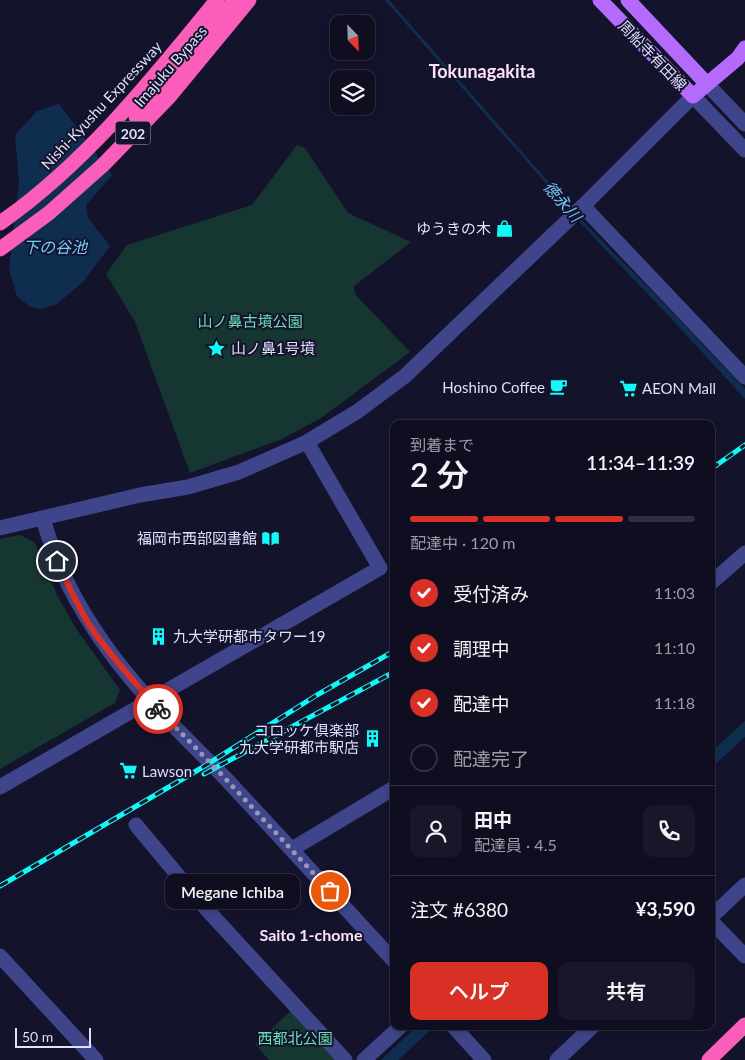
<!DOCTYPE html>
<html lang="ja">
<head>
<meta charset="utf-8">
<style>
	:root { --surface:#0f0e21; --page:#18172a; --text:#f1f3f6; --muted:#9b9ca5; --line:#2f2e3f; --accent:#d93025 }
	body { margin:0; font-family:Lato,"Noto Sans JP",sans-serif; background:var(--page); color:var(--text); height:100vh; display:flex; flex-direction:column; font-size:19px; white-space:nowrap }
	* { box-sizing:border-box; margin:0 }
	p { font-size:16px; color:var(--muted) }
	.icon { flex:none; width:28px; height:28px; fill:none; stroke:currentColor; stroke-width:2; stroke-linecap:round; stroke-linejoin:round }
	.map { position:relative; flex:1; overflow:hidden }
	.sheet { position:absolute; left:390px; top:420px; width:325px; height:610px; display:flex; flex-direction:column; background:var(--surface); border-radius:10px; box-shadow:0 2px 8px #0003,0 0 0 1px var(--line) }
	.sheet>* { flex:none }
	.needle { width:32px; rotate:157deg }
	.controls { position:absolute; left:330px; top:15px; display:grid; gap:10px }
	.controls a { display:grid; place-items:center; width:45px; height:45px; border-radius:10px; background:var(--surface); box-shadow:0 2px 8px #0003,0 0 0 1px var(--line); font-size:25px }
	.scale { position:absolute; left:15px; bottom:12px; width:76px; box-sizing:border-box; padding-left:5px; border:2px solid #dfdffe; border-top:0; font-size:14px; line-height:18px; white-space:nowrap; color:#dfdffe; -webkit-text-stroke:4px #14132c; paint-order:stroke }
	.pin { position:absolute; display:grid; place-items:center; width:42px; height:42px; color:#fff; margin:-21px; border:2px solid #fff; border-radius:50%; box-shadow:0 1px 5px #0007 }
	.courier { position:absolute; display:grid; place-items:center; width:50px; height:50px; margin:-25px; border:4px solid #d93025; border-radius:50%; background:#fff; color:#222; box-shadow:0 1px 6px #0007 }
	.bubble { position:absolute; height:35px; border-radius:10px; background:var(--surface); box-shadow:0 2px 8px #0003,0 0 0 1px var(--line); font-size:16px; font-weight:600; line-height:35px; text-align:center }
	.overview em { font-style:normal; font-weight:600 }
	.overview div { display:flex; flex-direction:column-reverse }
	.overview { display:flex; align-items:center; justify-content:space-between; height:85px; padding:0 20px }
	h1 { font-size:32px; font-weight:600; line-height:38px }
	.bar { display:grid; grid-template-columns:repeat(4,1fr); gap:8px 5px; align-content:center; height:60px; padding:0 20px }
	.bar i { height:6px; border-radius:4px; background:var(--line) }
	.bar .current { background:var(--accent) }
	.bar p { grid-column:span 4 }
	.line { display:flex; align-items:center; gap:12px; padding:0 20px; border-top:1px solid var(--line) }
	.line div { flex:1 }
	.round { display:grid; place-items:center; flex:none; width:52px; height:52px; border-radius:10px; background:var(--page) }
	ol { padding:0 20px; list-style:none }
	li { display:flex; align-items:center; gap:15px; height:55px }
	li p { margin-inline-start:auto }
	li .icon { padding:5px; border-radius:50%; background:var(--accent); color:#fff; stroke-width:4 }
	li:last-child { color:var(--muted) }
	li i { width:28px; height:28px; border:2px solid var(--line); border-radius:50% }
	.cta { display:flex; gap:10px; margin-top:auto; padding:10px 20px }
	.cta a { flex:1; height:58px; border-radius:10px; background:var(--accent); color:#fff; font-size:20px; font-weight:600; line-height:58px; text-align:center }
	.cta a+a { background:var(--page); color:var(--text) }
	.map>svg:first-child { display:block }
	.green { fill:#163631 }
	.water { fill:#0f2e4f }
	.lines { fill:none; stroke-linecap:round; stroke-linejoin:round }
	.stream { stroke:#0f2e4f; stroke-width:3 }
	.minor { stroke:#3f458a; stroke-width:15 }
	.major { stroke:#b46afa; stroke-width:15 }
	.highway { stroke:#fa5eba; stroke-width:15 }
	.rail-casing { stroke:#11f8f5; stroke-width:5 }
	.rail { stroke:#14132c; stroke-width:3; stroke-dasharray:9; stroke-linecap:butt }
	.done { stroke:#9898b4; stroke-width:5; stroke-dasharray:0 9 }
	.route { stroke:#d93025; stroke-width:6 }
	.labels { text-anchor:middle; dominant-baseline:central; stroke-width:4; stroke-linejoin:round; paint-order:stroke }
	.shield { fill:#14132c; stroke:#a2a2bf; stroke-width:1 }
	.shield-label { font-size:14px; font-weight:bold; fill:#dfdffe }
	.street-label { font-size:15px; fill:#dfdffe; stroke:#14132c }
	.poi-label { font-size:15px; fill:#dfdffe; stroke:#14132c; text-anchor:end }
	.park-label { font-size:15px; fill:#6bdeb4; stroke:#14132c }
	.water-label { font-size:16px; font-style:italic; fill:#70cafb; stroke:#14132c }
	.neighbourhood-label { font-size:16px; font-weight:bold; fill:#fee1f7; stroke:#14132c }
	.quarter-label { font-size:18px; font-weight:bold; fill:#fee1f7; stroke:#14132c }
</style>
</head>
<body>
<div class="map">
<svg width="745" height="1060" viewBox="0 0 745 1060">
	<rect width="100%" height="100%" fill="#14132c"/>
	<path class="green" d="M 297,145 L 305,148 L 348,213 L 411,242 L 354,286 L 355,294 L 410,352 L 321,418 L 282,439 L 190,473 L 135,322 L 106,274 L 127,245 L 252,205 Z
		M 20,535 L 35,543 L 58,597 L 77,630 L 120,690 L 115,703 L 0,769 L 0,539 Z
		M 296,1006 L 345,1060 L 269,1060 L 255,1044 Z"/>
	<path class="water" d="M 59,104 L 112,175 L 86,205 L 88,218 L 110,246 L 84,281 L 57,304 L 42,309 L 30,307 L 17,296 L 9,269 L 19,183 L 15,135 L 37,111 Z
		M 598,237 L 654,293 L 745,389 L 745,399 L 668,315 L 596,240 Z
		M 745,721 L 745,737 L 711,768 L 711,752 Z
		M 417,1026 L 435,1026 L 398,1060 L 381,1060 Z"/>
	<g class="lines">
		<path class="stream" d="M 387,0 L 571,210
			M 577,217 L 600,241"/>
		<path class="minor" d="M 707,84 L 745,124
			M 583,206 L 745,377
			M 43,518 C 64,597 113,663 169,721 C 188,741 208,760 227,780 C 283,840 339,901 394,961
			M 0,528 L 140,495 L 188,487 L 239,472 L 307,442 L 358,411 L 405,376 L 583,206 L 693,96 L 745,150
			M 711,583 L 745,553
			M 0,787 L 380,568 L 307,442
			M 136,825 L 200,902 L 345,1060
			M 292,849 L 394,788
			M 711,917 L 745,885
			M 711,921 L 745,956
			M 0,956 L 96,1060
			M 453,1026 L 484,1060
			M 364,1060 L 401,1026
			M 557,1060 L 593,1026"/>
		<path class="major" d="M 600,0 L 693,96 L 738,58 L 745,48
			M 628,0 L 707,84"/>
		<path class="highway" d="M 136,117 L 235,0
			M 0,223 C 85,164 152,80 217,0
			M 0,249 L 49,213 L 103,165 L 169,97 L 249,0
			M 709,1060 L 745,1025"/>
		<defs>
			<path id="rail" d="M 711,469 L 745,445
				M 204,774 L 394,672
				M 0,886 L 203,767 L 317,695 L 394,651"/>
		</defs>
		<use href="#rail" class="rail-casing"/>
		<use href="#rail" class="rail"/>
	</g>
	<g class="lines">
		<path class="done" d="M 158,709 L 222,775 L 330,891"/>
		<path class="route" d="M 57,561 C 67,583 77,605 90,626 C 110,656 135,682 158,709"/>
	</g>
	<defs>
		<symbol id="shop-bare" viewBox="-9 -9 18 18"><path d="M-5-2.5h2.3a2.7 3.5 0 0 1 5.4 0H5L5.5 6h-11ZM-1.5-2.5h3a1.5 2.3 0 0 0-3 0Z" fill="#11f8f5" stroke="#14132c" stroke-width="2.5" paint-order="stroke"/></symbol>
		<symbol id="sight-bare" viewBox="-9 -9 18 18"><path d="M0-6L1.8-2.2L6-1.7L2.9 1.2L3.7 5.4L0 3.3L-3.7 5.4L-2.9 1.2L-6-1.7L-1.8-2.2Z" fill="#11f8f5" stroke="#14132c" stroke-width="2.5" paint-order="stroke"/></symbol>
		<symbol id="cafe-bare" viewBox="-9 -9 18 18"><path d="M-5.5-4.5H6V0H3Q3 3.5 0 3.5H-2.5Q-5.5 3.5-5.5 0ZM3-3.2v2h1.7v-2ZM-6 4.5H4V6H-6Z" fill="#11f8f5" stroke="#14132c" stroke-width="2.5" paint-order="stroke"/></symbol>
		<symbol id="supermarket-bare" viewBox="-9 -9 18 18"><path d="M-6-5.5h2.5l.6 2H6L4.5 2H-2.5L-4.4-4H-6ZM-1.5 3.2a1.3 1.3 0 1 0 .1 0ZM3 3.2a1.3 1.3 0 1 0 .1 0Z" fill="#11f8f5" stroke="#14132c" stroke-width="2.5" paint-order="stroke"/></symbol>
		<symbol id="library-bare" viewBox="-9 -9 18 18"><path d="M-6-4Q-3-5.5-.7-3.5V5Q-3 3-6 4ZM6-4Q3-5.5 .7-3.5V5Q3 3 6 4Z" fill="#11f8f5" stroke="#14132c" stroke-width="2.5" paint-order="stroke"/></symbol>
		<symbol id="building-bare" viewBox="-9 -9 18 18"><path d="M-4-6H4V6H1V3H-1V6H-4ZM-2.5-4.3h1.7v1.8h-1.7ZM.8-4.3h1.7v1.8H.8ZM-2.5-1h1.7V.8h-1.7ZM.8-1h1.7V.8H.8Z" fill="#11f8f5" stroke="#14132c" stroke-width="2.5" paint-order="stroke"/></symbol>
	</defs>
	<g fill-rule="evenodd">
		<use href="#shop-bare" x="492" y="216" width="25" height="25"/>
		<use href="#sight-bare" x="204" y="336" width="25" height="25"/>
		<use href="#cafe-bare" x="546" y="374" width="25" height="25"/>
		<use href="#supermarket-bare" x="616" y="376" width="25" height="25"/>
		<use href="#library-bare" x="258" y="526" width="25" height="25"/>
		<use href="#building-bare" x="146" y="624" width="25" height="25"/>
		<use href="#building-bare" x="360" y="726" width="25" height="25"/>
		<use href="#supermarket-bare" x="116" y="758" width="25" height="25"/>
	</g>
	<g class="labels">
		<rect class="shield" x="115.5" y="121.5" width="35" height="23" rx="4"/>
		<g class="shield-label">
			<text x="133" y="133">202</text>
		</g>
		<g class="street-label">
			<text transform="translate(653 55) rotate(46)">周船寺有田線</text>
			<text transform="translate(170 66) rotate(-49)">Imajuku Bypass</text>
			<text transform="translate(101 105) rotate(-47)">Nishi-Kyushu Expressway</text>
		</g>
		<g class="poi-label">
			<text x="491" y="228">ゆうきの木</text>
			<text x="231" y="348" text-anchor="start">山ノ鼻1号墳</text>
			<text x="545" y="387">Hoshino Coffee</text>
			<text x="642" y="388" text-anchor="start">AEON Mall</text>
			<text x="257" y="538">福岡市西部図書館</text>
			<text x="173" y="636" text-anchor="start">九大学研都市タワー19</text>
			<text x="359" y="730">コロッケ倶楽部<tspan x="359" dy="17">九大学研都市駅店</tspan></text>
			<text x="142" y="771" text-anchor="start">Lawson</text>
		</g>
		<g class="park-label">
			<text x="250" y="321">山ノ鼻古墳公園</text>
			<text x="295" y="1038">西都北公園</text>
		</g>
		<g class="water-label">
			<text transform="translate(563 201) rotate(49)">徳永川</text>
			<text x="55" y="246">下の谷池</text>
		</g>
		<g class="neighbourhood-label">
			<text x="311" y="934">Saito 1-chome</text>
		</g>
		<g class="quarter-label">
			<text x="482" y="71">Tokunagakita</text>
		</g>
	</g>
</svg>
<div class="controls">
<a><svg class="needle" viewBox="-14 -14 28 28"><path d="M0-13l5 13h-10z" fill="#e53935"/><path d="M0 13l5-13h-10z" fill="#9b9ca5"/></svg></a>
<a><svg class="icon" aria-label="layers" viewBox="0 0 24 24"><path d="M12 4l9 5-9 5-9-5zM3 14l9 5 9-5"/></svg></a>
</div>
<div class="scale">50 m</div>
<div class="pin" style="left:330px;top:891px;background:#ea580c"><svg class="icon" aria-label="bag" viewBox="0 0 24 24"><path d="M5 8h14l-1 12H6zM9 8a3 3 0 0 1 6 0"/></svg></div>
<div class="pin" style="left:57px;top:561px;background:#1f2937"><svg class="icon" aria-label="home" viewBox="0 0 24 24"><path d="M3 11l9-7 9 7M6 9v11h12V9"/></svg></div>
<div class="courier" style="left:158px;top:709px"><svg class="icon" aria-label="bike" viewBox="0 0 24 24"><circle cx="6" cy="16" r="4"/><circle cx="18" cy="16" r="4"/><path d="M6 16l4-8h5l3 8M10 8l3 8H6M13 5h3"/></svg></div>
<div class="bubble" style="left:165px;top:874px;width:135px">Megane Ichiba</div>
<section class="sheet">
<div class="overview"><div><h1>2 分</h1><p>到着まで</p></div><em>11:34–11:39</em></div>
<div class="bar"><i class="current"></i><i class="current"></i><i class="current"></i><i></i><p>配達中 · 120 m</p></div>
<ol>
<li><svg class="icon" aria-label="check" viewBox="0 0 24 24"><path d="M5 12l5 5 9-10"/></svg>受付済み<p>11:03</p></li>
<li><svg class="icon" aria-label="check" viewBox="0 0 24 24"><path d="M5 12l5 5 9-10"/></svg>調理中<p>11:10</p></li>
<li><svg class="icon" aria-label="check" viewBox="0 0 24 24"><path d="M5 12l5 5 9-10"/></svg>配達中<p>11:18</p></li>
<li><i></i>配達完了</li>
</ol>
<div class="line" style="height:90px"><a class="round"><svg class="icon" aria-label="person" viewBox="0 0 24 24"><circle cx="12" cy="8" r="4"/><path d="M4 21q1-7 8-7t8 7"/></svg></a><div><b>田中</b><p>配達員 · 4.5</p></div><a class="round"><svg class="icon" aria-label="phone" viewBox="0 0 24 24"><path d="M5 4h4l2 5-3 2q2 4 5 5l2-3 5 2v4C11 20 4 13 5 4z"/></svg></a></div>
<div class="line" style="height:65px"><div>注文 #6380</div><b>¥3,590</b></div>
<div class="cta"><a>ヘルプ</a><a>共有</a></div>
</section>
</div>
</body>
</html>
